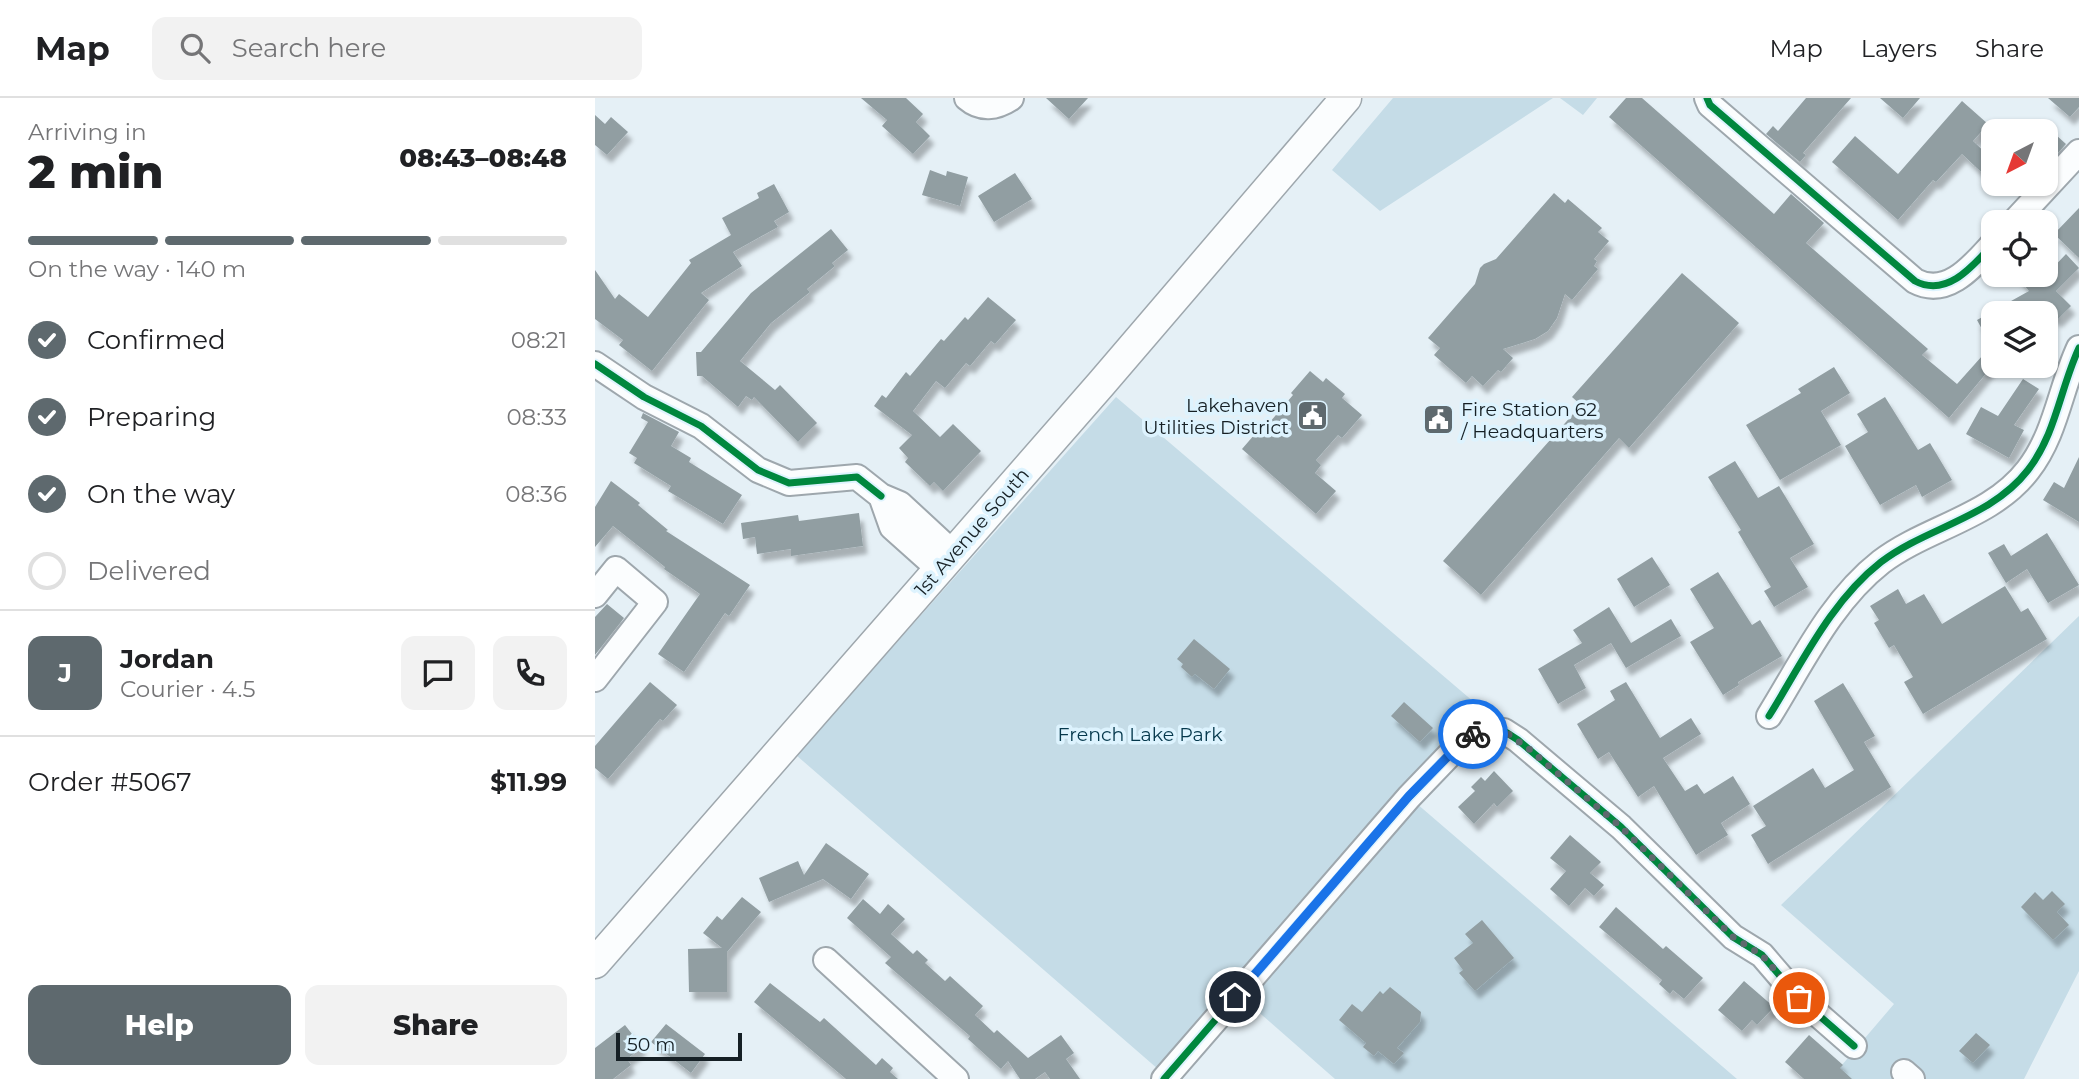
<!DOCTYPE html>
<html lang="en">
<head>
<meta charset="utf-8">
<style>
	:root { --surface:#fff; --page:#f2f2f2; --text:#202124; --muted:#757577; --line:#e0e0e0; --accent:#5e696e }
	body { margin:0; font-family:Montserrat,sans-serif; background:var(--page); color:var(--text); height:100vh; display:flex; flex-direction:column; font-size:26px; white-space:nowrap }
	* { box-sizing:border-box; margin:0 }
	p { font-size:23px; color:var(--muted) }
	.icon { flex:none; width:38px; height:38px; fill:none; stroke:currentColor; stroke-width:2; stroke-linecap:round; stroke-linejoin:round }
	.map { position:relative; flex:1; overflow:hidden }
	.sheet { display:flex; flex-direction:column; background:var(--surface); width:595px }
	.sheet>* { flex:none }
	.needle { width:46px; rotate:221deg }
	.buttons { position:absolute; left:1386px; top:21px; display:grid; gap:14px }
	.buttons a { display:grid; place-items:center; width:77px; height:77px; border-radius:14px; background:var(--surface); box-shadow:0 2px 5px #0004; font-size:35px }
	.scale { position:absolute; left:21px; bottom:18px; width:126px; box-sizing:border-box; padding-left:7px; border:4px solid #162025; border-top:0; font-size:19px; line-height:24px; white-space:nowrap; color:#162025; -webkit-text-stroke:5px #ddf3fe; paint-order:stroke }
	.pin { position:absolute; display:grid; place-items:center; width:60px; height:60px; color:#fff; margin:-30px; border:4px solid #fff; border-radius:50%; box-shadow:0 2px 7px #0007 }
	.courier { position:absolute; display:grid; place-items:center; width:70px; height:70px; margin:-35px; border:5px solid #1a73e8; border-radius:50%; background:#fff; color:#222; box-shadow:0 2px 9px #0007 }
	.headline em { font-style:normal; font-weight:800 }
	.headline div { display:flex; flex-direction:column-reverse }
	.headline { display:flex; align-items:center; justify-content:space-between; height:119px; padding:0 28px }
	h1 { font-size:46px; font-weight:800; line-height:52px }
	.bar { display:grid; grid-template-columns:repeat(4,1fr); gap:10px 7px; align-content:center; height:84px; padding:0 28px }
	.bar i { height:9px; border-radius:5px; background:var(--line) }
	.bar .on { background:var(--accent) }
	.bar p { grid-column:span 4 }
	.line { display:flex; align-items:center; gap:18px; padding:0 28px; border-top:2px solid var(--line) }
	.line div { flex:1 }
	.round { display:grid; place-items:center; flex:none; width:74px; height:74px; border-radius:14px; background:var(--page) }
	ol { padding:0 28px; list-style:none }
	li { display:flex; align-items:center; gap:21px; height:77px }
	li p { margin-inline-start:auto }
	li .icon { padding:7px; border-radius:50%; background:var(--accent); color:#fff; stroke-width:4 }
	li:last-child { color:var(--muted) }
	li i { width:38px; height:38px; border:4px solid var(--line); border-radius:50% }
	.primary-button { display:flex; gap:14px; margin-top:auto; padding:14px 28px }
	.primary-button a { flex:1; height:80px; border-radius:14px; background:var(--accent); color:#fff; font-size:28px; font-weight:800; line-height:80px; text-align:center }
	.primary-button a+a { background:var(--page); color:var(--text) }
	header { display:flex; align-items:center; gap:42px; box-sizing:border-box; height:98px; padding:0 35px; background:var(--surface); border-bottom:2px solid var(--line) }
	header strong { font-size:33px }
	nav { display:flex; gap:38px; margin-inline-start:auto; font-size:24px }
	.search { width:490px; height:63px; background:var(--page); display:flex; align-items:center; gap:18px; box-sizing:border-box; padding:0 24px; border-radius:14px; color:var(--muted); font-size:26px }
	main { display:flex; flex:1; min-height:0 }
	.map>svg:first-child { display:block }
	.green { fill:#c5dce7 }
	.building { fill:#919ea2; filter:url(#shadow) }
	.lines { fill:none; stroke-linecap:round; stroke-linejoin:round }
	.minor-casing { stroke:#9ea7ad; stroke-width:28 }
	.major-casing { stroke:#9ea7ad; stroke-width:33 }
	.minor { stroke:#fbfdfe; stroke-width:24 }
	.major { stroke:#fbfdfe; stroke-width:30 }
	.cycleway-casing { stroke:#ddf3fe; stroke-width:11 }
	.cycleway { stroke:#00873e; stroke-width:7 }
	.done { stroke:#5e696e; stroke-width:7; stroke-dasharray:0 12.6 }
	.route { stroke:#1a73e8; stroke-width:9 }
	.labels { text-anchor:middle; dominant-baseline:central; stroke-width:7; stroke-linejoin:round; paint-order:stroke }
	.poi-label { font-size:19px; fill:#162025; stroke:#ddf3fe; text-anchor:end }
	.street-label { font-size:19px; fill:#162025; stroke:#ddf3fe }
	.park-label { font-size:19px; fill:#05384c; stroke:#ddf3fe }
</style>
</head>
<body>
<header>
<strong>Map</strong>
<div class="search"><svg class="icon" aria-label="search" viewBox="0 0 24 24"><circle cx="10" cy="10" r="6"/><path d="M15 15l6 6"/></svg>Search here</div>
<nav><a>Map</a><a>Layers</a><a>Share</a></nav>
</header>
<main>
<section class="sheet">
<div class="headline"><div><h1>2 min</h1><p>Arriving in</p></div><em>08:43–08:48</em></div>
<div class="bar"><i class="on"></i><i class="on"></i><i class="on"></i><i></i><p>On the way · 140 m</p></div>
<ol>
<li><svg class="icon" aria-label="check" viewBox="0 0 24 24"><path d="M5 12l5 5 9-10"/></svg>Confirmed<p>08:21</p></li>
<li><svg class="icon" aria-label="check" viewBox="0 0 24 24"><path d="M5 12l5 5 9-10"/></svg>Preparing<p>08:33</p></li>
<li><svg class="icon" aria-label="check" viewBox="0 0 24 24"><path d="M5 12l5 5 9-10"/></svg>On the way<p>08:36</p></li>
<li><i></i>Delivered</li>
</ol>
<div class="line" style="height:126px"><b class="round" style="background:var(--accent);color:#fff">J</b><div><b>Jordan</b><p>Courier · 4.5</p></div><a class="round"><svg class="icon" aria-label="chat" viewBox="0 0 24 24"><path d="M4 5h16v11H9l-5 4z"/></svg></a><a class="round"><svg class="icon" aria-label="phone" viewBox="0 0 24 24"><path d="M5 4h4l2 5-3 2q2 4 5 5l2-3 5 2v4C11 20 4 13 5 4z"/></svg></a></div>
<div class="line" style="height:91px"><div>Order #5067</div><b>$11.99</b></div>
<div class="primary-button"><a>Help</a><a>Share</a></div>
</section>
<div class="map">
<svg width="1484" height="981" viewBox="0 0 1484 981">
	<defs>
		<filter id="shadow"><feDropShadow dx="4.5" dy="8" stdDeviation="2" flood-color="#0004"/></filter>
	</defs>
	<rect width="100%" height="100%" fill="#e5f0f6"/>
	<path class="green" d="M 798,0 L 958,0 L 785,113 L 737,72 Z
		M 965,0 L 1002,0 L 988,17 Z
		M 521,299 L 886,610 L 814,699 L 1142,981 L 740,981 L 643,896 L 571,978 L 201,657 Z
		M 1484,518 L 1484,873 L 1429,981 L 1235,981 L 1299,906 L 1186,807 Z"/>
	<path class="building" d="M 266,0 L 311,0 L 328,16 L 321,24 L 335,38 L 318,56 L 287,28 L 292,22 Z
		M 451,0 L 493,0 L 474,21 Z
		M 1031,0 L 1047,0 L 1179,116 L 1196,96 L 1229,125 L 1211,145 L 1333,251 L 1327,257 L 1362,286 L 1396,248 L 1382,222 L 1434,193 L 1421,177 L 1451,177 L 1471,156 L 1484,170 L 1461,193 L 1476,208 L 1462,222 L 1455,215 L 1398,215 L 1398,267 L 1354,320 L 1014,19 Z
		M 1211,0 L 1256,0 L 1208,55 L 1211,57 L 1205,64 L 1171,36 L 1178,28 L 1183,33 Z
		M 1285,0 L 1325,0 L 1308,20 Z
		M 1453,0 L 1484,0 L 1484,9 L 1475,19 Z
		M 1367,3 L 1393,26 L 1378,43 L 1398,62 L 1398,85 L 1367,56 L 1341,84 L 1338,82 L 1303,122 L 1237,64 L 1260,38 L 1303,76 Z
		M 0,17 L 10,26 L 16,19 L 33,34 L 12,57 L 0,47 Z
		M 1451,28 L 1471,46 L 1451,68 Z
		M 335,72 L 351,78 L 352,73 L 373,79 L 365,108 L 327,97 Z
		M 420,75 L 437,101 L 399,124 L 383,98 Z
		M 179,86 L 194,114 L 179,123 L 183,129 L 138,154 L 147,168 L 106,195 L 114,202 L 57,273 L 24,247 L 28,242 L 0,221 L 0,172 L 20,201 L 24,196 L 53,219 L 96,165 L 94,162 L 136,137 L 127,120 L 164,100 L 162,95 Z
		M 959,95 L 970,105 L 973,101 L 1007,130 L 1003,134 L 1014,143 L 999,161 L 1002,163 L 999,168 L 1003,171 L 977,202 L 970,196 L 962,220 L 953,233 L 940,241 L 908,251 L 918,260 L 906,274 L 903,272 L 888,288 L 877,278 L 871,285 L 839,257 L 845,250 L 833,240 L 880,186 L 885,170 L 889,166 L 901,161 Z
		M 1484,110 L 1484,160 L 1459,136 Z
		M 236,131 L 253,152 L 237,165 L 240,168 L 212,191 L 215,194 L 176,225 L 145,263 L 180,292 L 185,287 L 222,325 L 203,344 L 159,299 L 157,302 L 151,298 L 143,309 L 107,278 L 102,278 L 101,254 L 106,254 L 156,195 Z
		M 1087,175 L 1144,225 L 1034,350 L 1024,340 L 886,497 L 848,463 L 986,307 L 977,299 Z
		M 393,199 L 421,222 L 400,246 L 396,243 L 375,268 L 371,265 L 350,290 L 341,283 L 318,313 L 345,339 L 358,326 L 386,353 L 348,393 L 339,384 L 335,388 L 310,364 L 313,360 L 304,350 L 317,337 L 279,308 L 287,297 L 291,300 L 311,274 L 315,278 L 346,241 L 349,243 L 370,219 L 373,222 Z
		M 1239,269 L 1255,295 L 1226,313 L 1246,347 L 1185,382 L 1151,327 L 1206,295 L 1203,291 Z
		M 715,273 L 728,284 L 731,280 L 750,296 L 747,300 L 767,317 L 747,340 L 743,337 L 721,362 L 726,367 L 720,375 L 741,393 L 721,416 L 647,351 L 666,329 L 669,331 L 698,297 L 696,295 Z
		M 1428,281 L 1444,291 L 1419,327 L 1429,332 L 1414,360 L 1371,336 L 1386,309 L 1403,318 Z
		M 1290,299 L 1323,352 L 1335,345 L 1357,382 L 1327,399 L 1321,387 L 1285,407 L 1250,348 L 1273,334 L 1262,316 Z
		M 48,315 L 84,334 L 76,348 L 96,360 L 94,364 L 147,397 L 128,426 L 73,393 L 76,388 L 39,365 L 42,360 L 34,355 L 53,324 L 46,320 Z
		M 1484,359 L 1484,424 L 1448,402 L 1459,384 L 1469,390 Z
		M 1140,363 L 1163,400 L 1184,388 L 1219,446 L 1195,460 L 1213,489 L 1179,509 L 1169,493 L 1176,489 L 1143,434 L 1146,432 L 1113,379 Z
		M 16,383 L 45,405 L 43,407 L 73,432 L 71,433 L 155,487 L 134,518 L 130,515 L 89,574 L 63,556 L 105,496 L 69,471 L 70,469 L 18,428 L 0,449 L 0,409 Z
		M 264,415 L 268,448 L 196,458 L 196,451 L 162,456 L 160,439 L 148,441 L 146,425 L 203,417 L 204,423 Z
		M 1452,435 L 1484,487 L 1453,505 L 1432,471 L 1411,485 L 1393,455 L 1409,446 L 1416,458 Z
		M 1057,459 L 1075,487 L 1039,509 L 1022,481 Z
		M 1123,474 L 1157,527 L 1165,522 L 1187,558 L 1143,584 L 1144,587 L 1128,597 L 1095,544 L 1119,530 L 1095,491 Z
		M 1410,488 L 1426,514 L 1433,510 L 1452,541 L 1328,616 L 1309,584 L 1318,579 L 1299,547 L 1294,550 L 1279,525 L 1284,522 L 1275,508 L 1303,491 L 1311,506 L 1329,496 L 1347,526 Z
		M 12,506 L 29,520 L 0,557 L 0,519 Z
		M 1014,509 L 1036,545 L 1076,521 L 1086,538 L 1031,570 L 1016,545 L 979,567 L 991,590 L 963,606 L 943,571 L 987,545 L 978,532 Z
		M 599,541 L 635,571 L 619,591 L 600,576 L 597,579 L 586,569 L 588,566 L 582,561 Z
		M 55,584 L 82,607 L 68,623 L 65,621 L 13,681 L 0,670 L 0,648 Z
		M 1031,584 L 1065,640 L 1096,620 L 1106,636 L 1068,660 L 1090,693 L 1102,686 L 1109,696 L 1138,678 L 1155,706 L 1126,725 L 1133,737 L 1101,757 L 1059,688 L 1043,699 L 1014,654 L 1003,661 L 982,626 L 1020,602 L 1015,593 Z
		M 1248,585 L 1280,638 L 1269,644 L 1296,689 L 1173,766 L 1156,737 L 1171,728 L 1158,708 L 1218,670 L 1230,690 L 1259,672 L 1219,603 Z
		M 809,604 L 838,630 L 825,644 L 796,618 Z
		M 899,673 L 918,693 L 902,709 L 899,705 L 879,726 L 863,709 L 880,693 L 876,689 L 886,679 L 890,683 Z
		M 975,737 L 1006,764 L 995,775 L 1009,787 L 999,798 L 990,790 L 974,808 L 955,791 L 971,773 L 955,760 Z
		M 231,745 L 274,776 L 256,801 L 228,781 L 174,804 L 164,780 L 203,763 L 209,777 Z
		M 1457,793 L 1470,806 L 1462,814 L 1474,827 L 1458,842 L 1426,809 L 1440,794 L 1448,802 Z
		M 147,799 L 166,814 L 132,854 L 132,894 L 94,894 L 93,851 L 127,850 L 108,835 L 122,818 L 127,822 Z
		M 268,801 L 285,816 L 293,806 L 310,821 L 296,836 L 318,856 L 322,852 L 333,862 L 330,865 L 350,883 L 355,878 L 388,908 L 380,917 L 399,935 L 402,932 L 433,960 L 466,937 L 479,955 L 471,961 L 485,981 L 455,981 L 450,974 L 440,981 L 425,981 L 413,963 L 406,971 L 373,941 L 375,938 L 290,865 L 296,859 L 252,820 Z
		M 1021,809 L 1068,851 L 1071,848 L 1108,880 L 1089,901 L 1078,892 L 1075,896 L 1064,886 L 1067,882 L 1004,829 Z
		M 887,822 L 919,860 L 880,893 L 864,875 L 868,872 L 859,860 L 878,845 L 870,836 Z
		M 1149,883 L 1179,909 L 1162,927 L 1157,922 L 1147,933 L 1123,912 Z
		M 175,885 L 225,924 L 229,920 L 281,967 L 287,960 L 298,970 L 295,974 L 303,981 L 251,981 L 159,904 Z
		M 795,889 L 826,914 L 825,924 L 802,950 L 809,955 L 799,966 L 783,953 L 779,958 L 768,949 L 771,945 L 744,922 L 757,906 L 767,914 L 785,893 L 788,896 Z
		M 71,926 L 110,956 L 96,975 L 56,944 Z
		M 30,927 L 47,949 L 32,961 L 36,967 L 18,981 L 0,981 L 0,950 Z
		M 1381,935 L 1395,947 L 1378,965 L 1364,953 Z
		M 1214,937 L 1248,967 L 1245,970 L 1257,981 L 1209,981 L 1190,964 Z"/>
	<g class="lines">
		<defs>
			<path id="minor" d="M 372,0 C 386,12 401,10 416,0
				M 1112,0 L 1115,7 L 1320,183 C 1352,200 1378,168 1398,146
				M 1419,124 L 1484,54
				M 0,266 L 49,299 L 106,328 L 163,372 L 194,385 L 262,379 L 286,398
				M 344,471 L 297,429 L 286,398 L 305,406 L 358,455
				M 0,497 L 21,471 L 60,504 L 0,581
				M 1174,618 C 1207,565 1236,503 1286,464 C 1332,429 1396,420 1433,372 C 1461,336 1465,291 1484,250
				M 231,862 L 361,981
				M 1309,974 L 1317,981
				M 569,981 L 814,699 L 863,648 L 879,636 L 891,632 L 909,633 L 923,642 L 1026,729 L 1138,839 L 1167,857 L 1204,900 L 1259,948"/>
			<path id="major" d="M 0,865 L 506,286 L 751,0"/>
		</defs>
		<use href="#minor" class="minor-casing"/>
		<use href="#major" class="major-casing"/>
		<use href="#minor" class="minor"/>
		<use href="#major" class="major"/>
		<defs>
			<path id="cycleway" d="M 1112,0 L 1115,7 L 1320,183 C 1352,200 1378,168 1398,146
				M 0,266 L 49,299 L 106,328 L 163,372 L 194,385 L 262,379 L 286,398
				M 1174,618 C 1207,565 1236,503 1286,464 C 1332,429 1396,420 1433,372 C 1461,336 1465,291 1484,250
				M 569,981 L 814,699 L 863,648 L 879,636 L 891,632 L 909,633 L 923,642 L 1026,729 L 1138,839 L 1167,857 L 1204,900 L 1259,948"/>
		</defs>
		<use href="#cycleway" class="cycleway-casing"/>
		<use href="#cycleway" class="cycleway"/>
	</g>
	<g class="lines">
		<path class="done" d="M 878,636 L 891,632 L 909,633 L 934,651 L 1026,729 L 1138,839 L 1167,857 L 1204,900"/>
		<path class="route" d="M 640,899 L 814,698 L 863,648 L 878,636"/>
	</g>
	<defs>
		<symbol id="civic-square" viewBox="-11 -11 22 22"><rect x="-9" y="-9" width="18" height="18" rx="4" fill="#5e696e" stroke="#ddf3fe"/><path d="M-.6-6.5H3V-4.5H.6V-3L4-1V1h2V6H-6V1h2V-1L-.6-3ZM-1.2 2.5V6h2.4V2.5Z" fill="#fff"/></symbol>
	</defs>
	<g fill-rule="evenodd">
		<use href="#civic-square" x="700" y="300" width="35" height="35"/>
		<use href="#civic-square" x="826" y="304" width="35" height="35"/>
	</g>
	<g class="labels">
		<g class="poi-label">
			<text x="694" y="307">Lakehaven<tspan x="694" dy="22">Utilities District</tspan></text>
			<text x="866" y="311" text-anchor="start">Fire Station 62<tspan x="866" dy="22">/ Headquarters</tspan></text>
		</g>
		<g class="street-label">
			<text transform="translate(377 434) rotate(-49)">1st Avenue South</text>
		</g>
		<g class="park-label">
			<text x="545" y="636">French Lake Park</text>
		</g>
	</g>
</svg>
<div class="buttons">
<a><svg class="needle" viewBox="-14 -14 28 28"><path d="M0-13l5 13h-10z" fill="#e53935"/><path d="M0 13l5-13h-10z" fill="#757577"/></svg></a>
<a><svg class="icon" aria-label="locate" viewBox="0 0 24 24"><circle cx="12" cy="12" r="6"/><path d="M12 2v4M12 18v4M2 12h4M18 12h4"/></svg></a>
<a><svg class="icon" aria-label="layers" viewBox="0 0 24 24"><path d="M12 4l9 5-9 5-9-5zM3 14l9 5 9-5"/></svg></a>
</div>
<div class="scale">50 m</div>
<div class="pin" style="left:1204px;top:900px;background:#ea580c"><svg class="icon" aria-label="bag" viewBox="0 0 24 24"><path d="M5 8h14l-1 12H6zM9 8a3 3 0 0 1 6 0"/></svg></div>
<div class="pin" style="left:640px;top:899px;background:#1f2937"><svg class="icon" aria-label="home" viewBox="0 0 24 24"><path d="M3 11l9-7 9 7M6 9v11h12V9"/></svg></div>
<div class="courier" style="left:878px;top:636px"><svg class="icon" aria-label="bike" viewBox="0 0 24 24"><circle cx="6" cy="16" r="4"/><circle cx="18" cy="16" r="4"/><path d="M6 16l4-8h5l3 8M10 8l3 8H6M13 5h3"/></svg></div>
</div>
</main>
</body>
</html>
